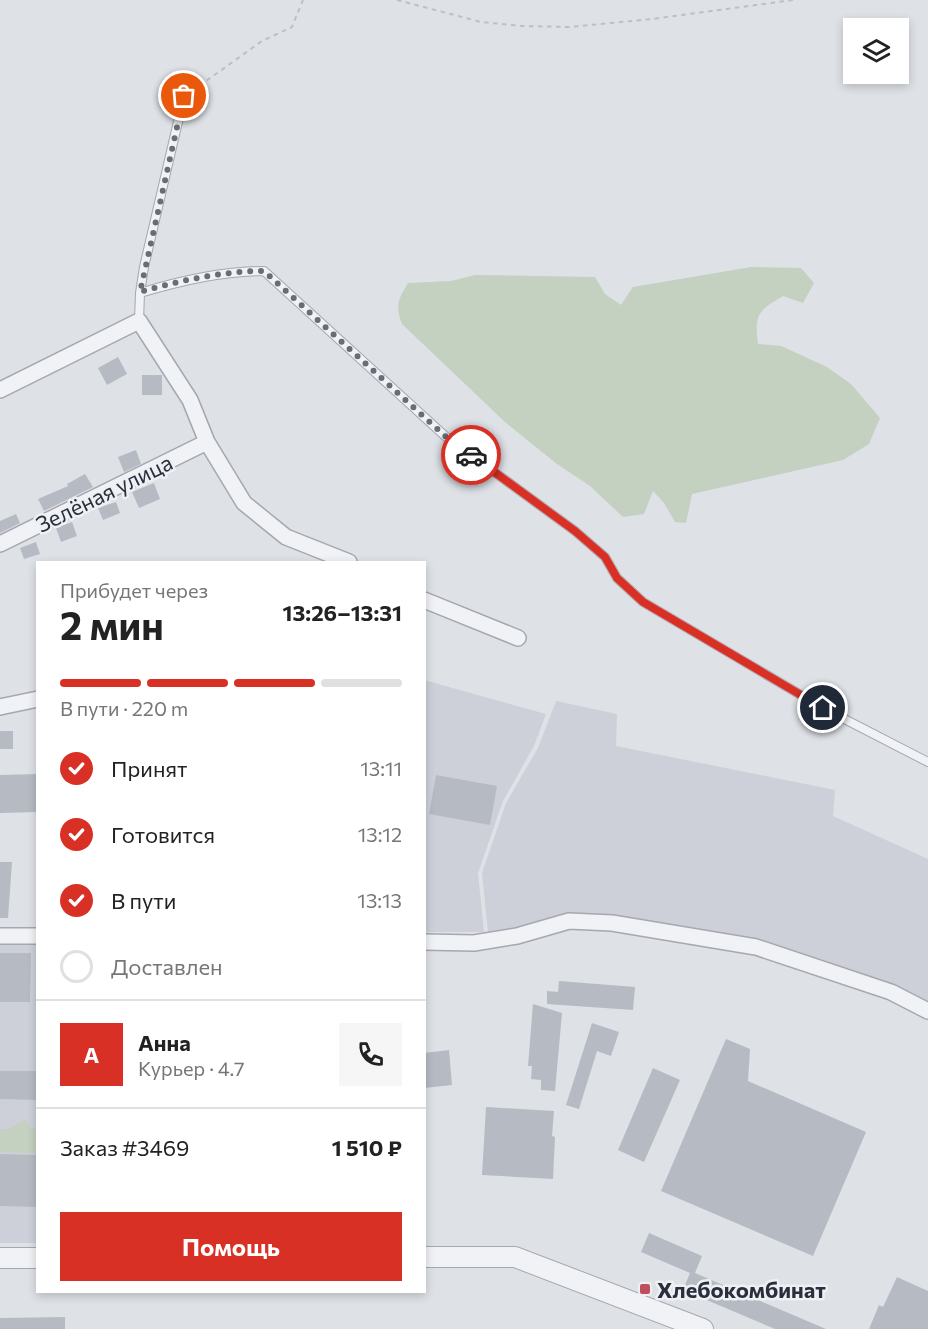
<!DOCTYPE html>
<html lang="ru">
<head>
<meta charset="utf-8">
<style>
	:root { --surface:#fff; --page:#f6f6f6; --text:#222; --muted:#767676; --line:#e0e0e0; --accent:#d93025 }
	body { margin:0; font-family:Commissioner,sans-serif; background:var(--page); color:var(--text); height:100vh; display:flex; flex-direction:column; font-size:22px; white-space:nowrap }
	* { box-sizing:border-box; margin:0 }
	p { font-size:20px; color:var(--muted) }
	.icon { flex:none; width:33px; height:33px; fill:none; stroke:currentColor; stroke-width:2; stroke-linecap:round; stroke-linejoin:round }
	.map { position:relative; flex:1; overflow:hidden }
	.sheet { position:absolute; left:36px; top:561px; width:390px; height:732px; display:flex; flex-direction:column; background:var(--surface); border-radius:0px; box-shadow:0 3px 9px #0003 }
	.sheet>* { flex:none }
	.fabs { position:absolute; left:843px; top:18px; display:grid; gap:12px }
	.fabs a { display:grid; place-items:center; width:66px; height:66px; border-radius:0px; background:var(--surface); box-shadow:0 3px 9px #0003; font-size:30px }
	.pin { position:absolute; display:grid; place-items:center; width:51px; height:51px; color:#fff; margin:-26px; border:3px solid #fff; border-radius:50%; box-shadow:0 2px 6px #0007 }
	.courier { position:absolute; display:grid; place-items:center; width:60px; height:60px; margin:-30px; border:4px solid #d93025; border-radius:50%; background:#fff; color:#222; box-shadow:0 2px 8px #0007 }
	.headline em { font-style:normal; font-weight:700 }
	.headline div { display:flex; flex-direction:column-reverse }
	.headline { display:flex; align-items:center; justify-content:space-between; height:102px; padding:0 24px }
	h1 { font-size:39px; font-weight:700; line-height:45px }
	.bar { display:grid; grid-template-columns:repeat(4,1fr); gap:9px 6px; align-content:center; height:72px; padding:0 24px }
	.bar i { height:8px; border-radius:4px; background:var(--line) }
	.bar .active { background:var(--accent) }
	.bar p { grid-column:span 4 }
	.line { display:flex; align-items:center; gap:15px; padding:0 24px; border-top:2px solid var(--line) }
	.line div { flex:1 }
	.round { display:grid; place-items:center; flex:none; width:63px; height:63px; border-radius:0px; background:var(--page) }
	ol { padding:0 24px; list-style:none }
	li { display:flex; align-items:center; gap:18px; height:66px }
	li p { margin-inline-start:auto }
	li .icon { padding:6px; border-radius:50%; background:var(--accent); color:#fff; stroke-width:4 }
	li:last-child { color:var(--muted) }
	li i { width:33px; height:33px; border:3px solid var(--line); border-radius:50% }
	.action { display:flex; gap:12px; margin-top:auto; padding:12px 24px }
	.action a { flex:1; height:69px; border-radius:0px; background:var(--accent); color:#fff; font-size:24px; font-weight:700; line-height:69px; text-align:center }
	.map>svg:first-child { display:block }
	.built { fill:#cdd0d8 }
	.green { fill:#c4d0c0 }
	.building { fill:#b6bbc3 }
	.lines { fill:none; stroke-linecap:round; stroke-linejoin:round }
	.service-casing { stroke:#a4a8b0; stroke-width:10 }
	.minor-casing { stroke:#a4a8b0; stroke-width:18 }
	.tertiary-casing { stroke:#a4a8b0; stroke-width:22 }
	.path { stroke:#bdbfc5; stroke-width:2; stroke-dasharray:4.5 4.5; stroke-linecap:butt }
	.service { stroke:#f1f2f5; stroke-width:8 }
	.minor { stroke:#f1f2f5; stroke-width:15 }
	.tertiary { stroke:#f1f2f5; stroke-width:20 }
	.done { stroke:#686d78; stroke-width:6; stroke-dasharray:0 10.8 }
	.route { stroke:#d93025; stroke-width:8 }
	.poi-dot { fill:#c14e5c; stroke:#eef0f4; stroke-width:2 }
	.labels { text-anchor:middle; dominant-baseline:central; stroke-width:5; stroke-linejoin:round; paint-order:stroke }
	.street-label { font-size:22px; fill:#292f3c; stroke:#eef0f4 }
	.poi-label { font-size:22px; font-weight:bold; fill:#292f3c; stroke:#eef0f4; text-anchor:start }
</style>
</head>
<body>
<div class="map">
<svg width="928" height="1329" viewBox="0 0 928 1329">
	<rect width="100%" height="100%" fill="#dee1e6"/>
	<path class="built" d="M 424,680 L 546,714 L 534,746 L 503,801 L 478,873 L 484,932 L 425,932 Z
		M 556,701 L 617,714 L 616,746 L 835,790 L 833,816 L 928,859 L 928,1002 L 863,974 L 768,942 L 582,915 L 488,932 L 482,873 L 506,803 L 538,748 Z
		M 0,940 L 37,940 L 37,1243 L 0,1243 Z"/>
	<path class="green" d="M 751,267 L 801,268 L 814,283 L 803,303 L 783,296 C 758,311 754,314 758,344 L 781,346 L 827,367 L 851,384 L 880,418 L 869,444 L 843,460 L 692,494 L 686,523 L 675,522 L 664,503 L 653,491 L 644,514 L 623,517 L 590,486 L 557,464 L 505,422 L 402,324 C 395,305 398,300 408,283 L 451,281 L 475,275 L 595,277 L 605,294 L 621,305 L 633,287 Z
		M 26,1119 L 30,1127 L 37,1130 L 37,1153 L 0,1152 L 0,1129 L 9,1129 Z"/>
	<path class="building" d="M 118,357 L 127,374 L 107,385 L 98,368 Z
		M 142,375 L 162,375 L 162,395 L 142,395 Z
		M 136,450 L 141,464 L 124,472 L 118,457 Z
		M 85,474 L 93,487 L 44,511 L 38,499 L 68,486 L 67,484 Z
		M 154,483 L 160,499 L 139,508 L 132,492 Z
		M 116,502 L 120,513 L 103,520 L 98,508 Z
		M 16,514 L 20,523 L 0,533 L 0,521 Z
		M 72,522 L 77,536 L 61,542 L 56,528 Z
		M 36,542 L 40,554 L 24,559 L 20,548 Z
		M 0,731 L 13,731 L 13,749 L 0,749 Z
		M 38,774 L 38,812 L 0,813 L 0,775 Z
		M 436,775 L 497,786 L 490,825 L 429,814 Z
		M 0,862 L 12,862 L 8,918 L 0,918 Z
		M 0,953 L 31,953 L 30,1002 L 0,1002 Z
		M 559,981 L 635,987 L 633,1010 L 547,1004 L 547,991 L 558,992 Z
		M 533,1004 L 562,1013 L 555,1091 L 541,1090 L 541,1080 L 531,1079 L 532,1066 L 528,1066 Z
		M 592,1023 L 619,1032 L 611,1056 L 597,1051 L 579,1109 L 566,1105 Z
		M 726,1039 L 750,1049 L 748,1081 L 866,1132 L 813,1256 L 661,1191 Z
		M 449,1050 L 452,1085 L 424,1088 L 424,1053 Z
		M 653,1068 L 680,1080 L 644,1162 L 618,1150 Z
		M 0,1071 L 38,1071 L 38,1100 L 0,1099 Z
		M 486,1107 L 554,1111 L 552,1136 L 555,1137 L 553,1179 L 482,1175 Z
		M 0,1154 L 38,1155 L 38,1207 L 0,1206 Z
		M 649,1233 L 702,1256 L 695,1273 L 826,1329 L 775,1329 L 683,1290 L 690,1273 L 641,1252 Z
		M 897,1277 L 928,1291 L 928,1329 L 869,1329 L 879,1305 L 883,1307 Z
		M 65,1317 L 65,1329 L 0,1329 L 0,1318 Z"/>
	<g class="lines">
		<defs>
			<path id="service" d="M 140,293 C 179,281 222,271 264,271 L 445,436 L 575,531 L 605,557 L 617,578 L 643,602 L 823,708 L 928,762
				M 139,321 L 140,293 L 144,267 L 184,96"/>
			<path id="minor" d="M 0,390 L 139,321 L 190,400 L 207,442 L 244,503 L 286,537 L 349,562
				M 0,544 L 207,442
				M 424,600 L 518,638
				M 0,707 L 38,699
				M 0,936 L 38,936
				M 424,942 L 474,943 L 517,936 L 569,921 L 612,923 L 756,947 L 891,992 L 928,1011"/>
			<path id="tertiary" d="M 424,1257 L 515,1257 L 703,1329
				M 0,1258 L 38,1258"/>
		</defs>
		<use href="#service" class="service-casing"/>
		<use href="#minor" class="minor-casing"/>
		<use href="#tertiary" class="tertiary-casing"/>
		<path class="path" d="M 397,0 L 481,22 L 522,26 L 570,27 L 652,19 L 793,0
			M 192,91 L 262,41 L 292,27 L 303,0"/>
		<use href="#service" class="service"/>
		<use href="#minor" class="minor"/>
		<use href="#tertiary" class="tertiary"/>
	</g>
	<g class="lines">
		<path class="done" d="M 184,96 L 140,292 C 179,281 222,271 264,271 L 445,436 L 471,455"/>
		<path class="route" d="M 471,455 L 575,531 L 605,557 L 617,578 L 643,602 L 823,708"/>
	</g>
	<rect class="poi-dot" x="639" y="1283" width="12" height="12" rx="3"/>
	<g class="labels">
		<g class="street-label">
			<text transform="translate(104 493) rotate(-26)">Зелёная улица</text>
		</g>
		<g class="poi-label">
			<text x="657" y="1289">Хлебокомбинат</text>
		</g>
	</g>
</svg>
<div class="fabs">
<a><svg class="icon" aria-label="layers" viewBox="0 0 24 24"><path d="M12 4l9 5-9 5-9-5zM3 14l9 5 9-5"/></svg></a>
</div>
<div class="pin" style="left:184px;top:96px;background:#ea580c"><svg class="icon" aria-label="bag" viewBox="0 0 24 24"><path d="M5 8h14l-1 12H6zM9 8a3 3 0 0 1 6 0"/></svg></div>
<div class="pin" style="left:823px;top:708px;background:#1f2937"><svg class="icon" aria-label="home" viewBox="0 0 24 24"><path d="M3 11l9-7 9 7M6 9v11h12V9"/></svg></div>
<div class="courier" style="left:471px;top:455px"><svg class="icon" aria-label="car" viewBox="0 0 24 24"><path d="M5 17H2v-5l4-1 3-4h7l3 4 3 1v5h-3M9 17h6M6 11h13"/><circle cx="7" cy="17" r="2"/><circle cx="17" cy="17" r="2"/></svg></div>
<section class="sheet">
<div class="headline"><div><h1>2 мин</h1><p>Прибудет через</p></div><em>13:26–13:31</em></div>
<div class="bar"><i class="active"></i><i class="active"></i><i class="active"></i><i></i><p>В пути · 220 m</p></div>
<ol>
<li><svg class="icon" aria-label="check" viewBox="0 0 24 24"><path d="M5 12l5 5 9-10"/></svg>Принят<p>13:11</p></li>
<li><svg class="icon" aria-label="check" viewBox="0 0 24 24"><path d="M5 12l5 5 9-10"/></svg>Готовится<p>13:12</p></li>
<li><svg class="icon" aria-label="check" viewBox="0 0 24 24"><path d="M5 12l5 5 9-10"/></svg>В пути<p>13:13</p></li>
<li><i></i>Доставлен</li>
</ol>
<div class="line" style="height:108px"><b class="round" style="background:var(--accent);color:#fff">А</b><div><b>Анна</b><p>Курьер · 4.7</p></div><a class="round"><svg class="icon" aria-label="phone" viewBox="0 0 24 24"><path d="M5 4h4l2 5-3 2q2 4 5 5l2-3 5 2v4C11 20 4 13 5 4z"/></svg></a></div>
<div class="line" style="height:78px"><div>Заказ #3469</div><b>1 510 ₽</b></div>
<div class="action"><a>Помощь</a></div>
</section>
</div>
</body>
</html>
